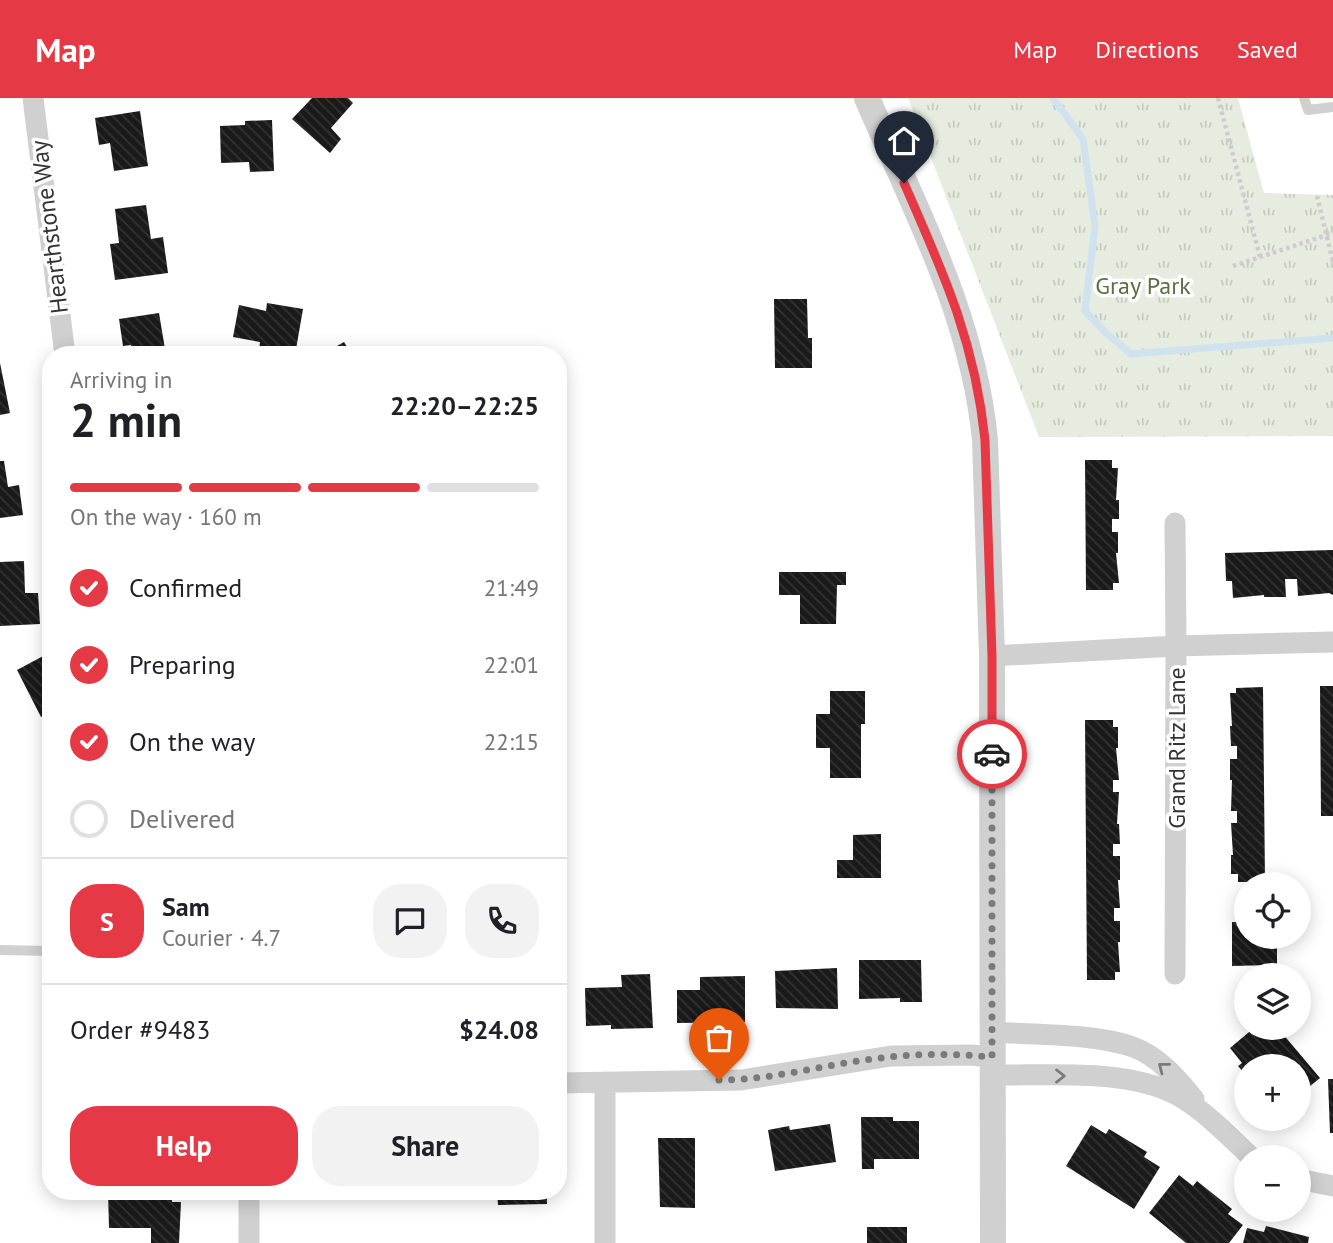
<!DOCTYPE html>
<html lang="en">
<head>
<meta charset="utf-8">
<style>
	:root { --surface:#fff; --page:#f2f2f2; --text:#202124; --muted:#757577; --line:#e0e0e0; --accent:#e63946 }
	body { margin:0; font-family:"PT Sans",sans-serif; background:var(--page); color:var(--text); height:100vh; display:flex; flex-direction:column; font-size:26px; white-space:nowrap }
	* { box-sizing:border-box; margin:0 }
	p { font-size:23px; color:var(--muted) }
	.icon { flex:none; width:38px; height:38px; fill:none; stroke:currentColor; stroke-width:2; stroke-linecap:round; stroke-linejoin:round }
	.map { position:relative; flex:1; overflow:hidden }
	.drawer { position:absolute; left:42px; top:248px; width:525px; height:854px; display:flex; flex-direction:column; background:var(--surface); border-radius:28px; box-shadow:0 4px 18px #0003 }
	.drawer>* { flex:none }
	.tools { position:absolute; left:1234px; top:774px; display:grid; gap:14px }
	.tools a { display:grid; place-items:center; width:77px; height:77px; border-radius:50%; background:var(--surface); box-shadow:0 4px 18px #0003; font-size:35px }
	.pin { position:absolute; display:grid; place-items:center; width:60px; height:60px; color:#fff; margin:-72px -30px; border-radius:50% 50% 50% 0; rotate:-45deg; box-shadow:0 0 7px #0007 }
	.pin .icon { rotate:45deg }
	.courier { position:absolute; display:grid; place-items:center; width:70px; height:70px; margin:-35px; border:5px solid #e63946; border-radius:50%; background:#fff; color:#222; box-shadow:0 2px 9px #0007 }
	.head em { font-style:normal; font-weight:700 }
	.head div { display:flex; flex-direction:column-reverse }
	.head { display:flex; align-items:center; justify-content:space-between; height:119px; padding:0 28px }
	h1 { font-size:46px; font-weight:700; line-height:52px }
	.bar { display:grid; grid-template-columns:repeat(4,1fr); gap:10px 7px; align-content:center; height:84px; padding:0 28px }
	.bar i { height:9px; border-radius:5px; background:var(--line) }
	.bar .active { background:var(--accent) }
	.bar p { grid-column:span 4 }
	.line { display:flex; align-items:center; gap:18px; padding:0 28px; border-top:2px solid var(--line) }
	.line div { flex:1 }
	.round { display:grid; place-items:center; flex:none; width:74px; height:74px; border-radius:28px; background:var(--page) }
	ol { padding:0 28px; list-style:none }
	li { display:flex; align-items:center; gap:21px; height:77px }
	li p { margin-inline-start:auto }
	li .icon { padding:7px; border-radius:50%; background:var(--accent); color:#fff; stroke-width:4 }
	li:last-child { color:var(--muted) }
	li i { width:38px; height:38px; border:4px solid var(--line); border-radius:50% }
	.action { display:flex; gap:14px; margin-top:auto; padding:14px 28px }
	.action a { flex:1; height:80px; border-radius:28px; background:var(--accent); color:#fff; font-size:28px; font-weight:700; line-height:80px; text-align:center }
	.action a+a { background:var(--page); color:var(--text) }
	header { display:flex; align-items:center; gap:42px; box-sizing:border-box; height:98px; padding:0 35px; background:var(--accent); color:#fff }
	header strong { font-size:33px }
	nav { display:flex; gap:38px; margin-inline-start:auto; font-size:24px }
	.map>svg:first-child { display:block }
	.grass { fill:url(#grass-tufts) }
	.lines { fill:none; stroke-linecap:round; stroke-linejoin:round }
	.stream { stroke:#cfe2ee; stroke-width:7 }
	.building { fill:url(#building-back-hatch) }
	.path { stroke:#cdcdcd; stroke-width:4.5; stroke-dasharray:3.5 3.5; stroke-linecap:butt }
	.service { stroke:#d0d0d0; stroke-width:10 }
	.minor { stroke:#d0d0d0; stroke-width:21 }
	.tertiary { stroke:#d0d0d0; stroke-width:26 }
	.oneway { stroke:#7a7a7a }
	.done { stroke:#7a7a7a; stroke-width:7; stroke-dasharray:0 12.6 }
	.route { stroke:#e63946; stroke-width:9 }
	.labels { text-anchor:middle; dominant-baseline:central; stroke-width:7; stroke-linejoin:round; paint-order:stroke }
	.street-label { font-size:24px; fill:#333; stroke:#fff }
	.park-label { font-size:24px; fill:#56703f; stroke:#fff }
</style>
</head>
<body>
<header>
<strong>Map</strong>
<nav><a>Map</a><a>Directions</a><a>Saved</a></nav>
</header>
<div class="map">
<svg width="1333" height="1145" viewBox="0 0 1333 1145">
	<defs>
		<pattern id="grass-tufts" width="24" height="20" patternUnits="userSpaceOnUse" patternTransform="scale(1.75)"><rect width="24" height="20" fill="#e6ecdf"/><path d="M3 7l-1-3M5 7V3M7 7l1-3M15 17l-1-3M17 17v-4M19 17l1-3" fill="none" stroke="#c6cbc0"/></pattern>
		<pattern id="building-back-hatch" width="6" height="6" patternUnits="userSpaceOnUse" patternTransform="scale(1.75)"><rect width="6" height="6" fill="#1a1a1a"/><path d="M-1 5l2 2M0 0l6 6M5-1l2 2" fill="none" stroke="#333"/></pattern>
	</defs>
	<rect width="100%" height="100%" fill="#fff"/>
	<path class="grass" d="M 908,0 L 1238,0 L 1264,95 L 1333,97 L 1333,338 L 1039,339 Z"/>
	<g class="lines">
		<path class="stream" d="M 1053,0 L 1083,41 L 1095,128 L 1085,213 L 1106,235 L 1131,256 L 1333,240"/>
	</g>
	<path class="building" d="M 312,0 L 348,0 L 353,5 L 331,30 L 341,41 L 330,55 L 292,21 Z
		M 140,13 L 148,68 L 114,73 L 110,45 L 99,47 L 95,20 Z
		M 272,22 L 274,73 L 250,74 L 249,64 L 221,65 L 220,28 L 245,27 L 245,23 Z
		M 146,107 L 151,141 L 163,139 L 168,175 L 115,182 L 110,146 L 119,145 L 115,111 Z
		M 774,201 L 807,201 L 808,240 L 812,240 L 812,270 L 775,270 Z
		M 267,205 L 303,211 L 295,257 L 259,252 L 260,244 L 233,239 L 239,207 L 266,213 Z
		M 159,215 L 166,257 L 132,257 L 131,247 L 123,248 L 119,221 Z
		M 344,244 L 352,257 L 321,257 Z
		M 373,250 L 378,257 L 359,257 Z
		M 392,250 L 396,257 L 379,257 Z
		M 0,265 L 10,315 L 0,317 Z
		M 1085,362 L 1112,362 L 1112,370 L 1118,370 L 1116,402 L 1119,402 L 1119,421 L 1112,421 L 1112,434 L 1118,434 L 1118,455 L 1116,455 L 1119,485 L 1113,485 L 1113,492 L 1086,492 Z
		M 0,363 L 4,363 L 8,389 L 19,387 L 23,417 L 0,420 Z
		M 1333,452 L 1333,497 L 1329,495 L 1298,498 L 1297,481 L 1285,481 L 1286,499 L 1264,499 L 1264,497 L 1233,500 L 1232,483 L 1226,483 L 1225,455 Z
		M 24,463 L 25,495 L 38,495 L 40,526 L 0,528 L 0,464 Z
		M 779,474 L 846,474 L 846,487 L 837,487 L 836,526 L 800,526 L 800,497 L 779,497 Z
		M 47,556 L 51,564 L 51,614 L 41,619 L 17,572 Z
		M 1320,588 L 1333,588 L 1333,718 L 1321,718 Z
		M 1263,589 L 1265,784 L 1238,784 L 1238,776 L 1231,776 L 1231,757 L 1233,757 L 1231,725 L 1237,725 L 1237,713 L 1231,713 L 1232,682 L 1230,682 L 1230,661 L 1237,661 L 1237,648 L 1231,648 L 1230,628 L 1232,628 L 1230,595 L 1236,595 L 1236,590 Z
		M 830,593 L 865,593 L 865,626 L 861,626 L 861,680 L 830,680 L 830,650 L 816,650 L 816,616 L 830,616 Z
		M 1085,622 L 1113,622 L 1113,629 L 1118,629 L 1118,650 L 1116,650 L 1119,682 L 1113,682 L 1113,694 L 1119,694 L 1117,726 L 1119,726 L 1120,746 L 1113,746 L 1113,758 L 1120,758 L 1120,782 L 1118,782 L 1120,810 L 1114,810 L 1114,823 L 1120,823 L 1120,844 L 1118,844 L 1120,874 L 1115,874 L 1115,882 L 1087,882 Z
		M 881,736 L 881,780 L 837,780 L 837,762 L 853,762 L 853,737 Z
		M 1240,807 L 1246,807 L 1246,838 L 1277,838 L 1277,867 L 1232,868 L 1232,824 L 1240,824 Z
		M 859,862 L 921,862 L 922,904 L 900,904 L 900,900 L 859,901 Z
		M 837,870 L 838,911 L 776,910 L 775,873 Z
		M 650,876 L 653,930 L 611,931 L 611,927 L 586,928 L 585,890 L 622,889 L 621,877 Z
		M 745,878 L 745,924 L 677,925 L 677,892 L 700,892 L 700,879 Z
		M 1255,929 L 1277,929 L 1320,980 L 1298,998 L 1298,968 L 1246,968 L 1246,977 L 1238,968 L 1242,965 L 1230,950 Z
		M 1328,981 L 1333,981 L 1333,1035 L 1330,1035 Z
		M 861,1019 L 893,1019 L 893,1023 L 919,1023 L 919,1061 L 874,1061 L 874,1071 L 862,1071 Z
		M 830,1026 L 836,1064 L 775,1073 L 768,1032 L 789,1028 L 790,1032 Z
		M 1091,1027 L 1106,1036 L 1109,1031 L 1147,1054 L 1144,1059 L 1160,1069 L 1134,1111 L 1066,1068 Z
		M 658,1040 L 695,1040 L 695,1110 L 660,1109 Z
		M 1179,1077 L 1193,1088 L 1197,1083 L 1232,1111 L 1228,1116 L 1243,1127 L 1229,1145 L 1186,1145 L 1149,1115 Z
		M 108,1094 L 171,1094 L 172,1104 L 181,1104 L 179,1145 L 151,1145 L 151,1130 L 109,1130 Z
		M 396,1094 L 433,1094 L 433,1098 L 396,1098 Z
		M 497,1094 L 547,1094 L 547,1106 L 498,1107 Z
		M 1266,1128 L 1309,1139 L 1308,1145 L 1243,1145 L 1247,1130 L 1264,1134 Z
		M 867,1129 L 907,1129 L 907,1145 L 867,1145 Z"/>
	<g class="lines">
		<path class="path" d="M 1218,0 L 1260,159
			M 1317,98 L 1333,164
			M 1233,168 L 1327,137 L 1333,137"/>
		<path class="service" d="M 1304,0 L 1308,12 L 1333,9
			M 0,852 L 51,853"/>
		<path class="minor" d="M 33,0 L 65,257
			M 1175,425 L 1176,548 L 1175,876
			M 992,558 L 1176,548 L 1333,544
			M 992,934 C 1033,937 1095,935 1133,949 C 1158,958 1178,981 1194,1001
			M 992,977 C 1049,978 1125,970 1177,997 C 1205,1013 1228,1037 1251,1059
			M 558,985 L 741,982 L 891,958 L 971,957 L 992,959
			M 1298,1081 L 1333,1088
			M 249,1094 L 249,1145
			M 605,1145 L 605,984"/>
		<path class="tertiary" d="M 867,0 C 916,113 973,218 985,342 L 992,558 L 993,1145"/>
	</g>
	<defs><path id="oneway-chevron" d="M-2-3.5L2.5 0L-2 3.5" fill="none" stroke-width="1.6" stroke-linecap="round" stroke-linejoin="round" transform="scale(1.75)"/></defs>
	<g class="oneway">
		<use href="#oneway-chevron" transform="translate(1163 969) rotate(-142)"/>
		<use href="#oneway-chevron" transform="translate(1060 978)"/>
	</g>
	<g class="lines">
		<path class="done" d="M 719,982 C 777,982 833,964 890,959 C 924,955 958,956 992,959 L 992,656"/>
		<path class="route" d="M 904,85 C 943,174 975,243 985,342 L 992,558 L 992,656"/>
	</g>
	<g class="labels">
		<g class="street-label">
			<text transform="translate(49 129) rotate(-97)">Hearthstone Way</text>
			<text transform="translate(1176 650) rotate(-90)">Grand Ritz Lane</text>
		</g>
		<g class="park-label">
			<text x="1143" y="187">Gray Park</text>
		</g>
	</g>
</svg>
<div class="tools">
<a><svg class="icon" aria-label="locate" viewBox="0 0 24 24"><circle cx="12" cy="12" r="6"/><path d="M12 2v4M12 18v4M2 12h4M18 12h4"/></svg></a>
<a><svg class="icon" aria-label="layers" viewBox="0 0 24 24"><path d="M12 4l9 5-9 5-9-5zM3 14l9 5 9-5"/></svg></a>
<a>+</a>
<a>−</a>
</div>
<div class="pin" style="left:719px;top:982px;background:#ea580c"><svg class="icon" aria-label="bag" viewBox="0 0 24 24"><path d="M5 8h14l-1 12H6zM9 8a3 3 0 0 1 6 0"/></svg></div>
<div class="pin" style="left:904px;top:85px;background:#1f2937"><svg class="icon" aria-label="home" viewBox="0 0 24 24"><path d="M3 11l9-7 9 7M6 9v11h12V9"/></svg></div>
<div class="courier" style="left:992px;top:656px"><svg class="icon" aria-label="car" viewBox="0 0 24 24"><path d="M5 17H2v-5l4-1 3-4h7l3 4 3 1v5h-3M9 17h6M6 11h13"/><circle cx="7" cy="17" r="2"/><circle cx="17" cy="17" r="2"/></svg></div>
<section class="drawer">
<div class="head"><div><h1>2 min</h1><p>Arriving in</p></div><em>22:20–22:25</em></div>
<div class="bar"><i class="active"></i><i class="active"></i><i class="active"></i><i></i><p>On the way · 160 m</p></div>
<ol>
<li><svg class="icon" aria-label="check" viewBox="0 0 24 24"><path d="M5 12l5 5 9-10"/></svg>Confirmed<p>21:49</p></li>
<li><svg class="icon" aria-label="check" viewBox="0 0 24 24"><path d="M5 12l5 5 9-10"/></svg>Preparing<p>22:01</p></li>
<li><svg class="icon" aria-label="check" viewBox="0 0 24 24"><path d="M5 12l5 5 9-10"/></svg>On the way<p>22:15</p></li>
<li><i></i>Delivered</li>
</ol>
<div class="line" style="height:126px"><b class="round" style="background:var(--accent);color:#fff">S</b><div><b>Sam</b><p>Courier · 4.7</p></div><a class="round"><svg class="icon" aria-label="chat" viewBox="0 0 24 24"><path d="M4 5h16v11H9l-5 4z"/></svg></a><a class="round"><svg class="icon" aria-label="phone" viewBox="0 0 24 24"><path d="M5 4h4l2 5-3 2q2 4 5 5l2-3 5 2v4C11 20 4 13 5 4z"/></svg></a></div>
<div class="line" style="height:91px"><div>Order #9483</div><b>$24.08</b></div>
<div class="action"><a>Help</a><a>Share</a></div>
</section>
</div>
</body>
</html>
